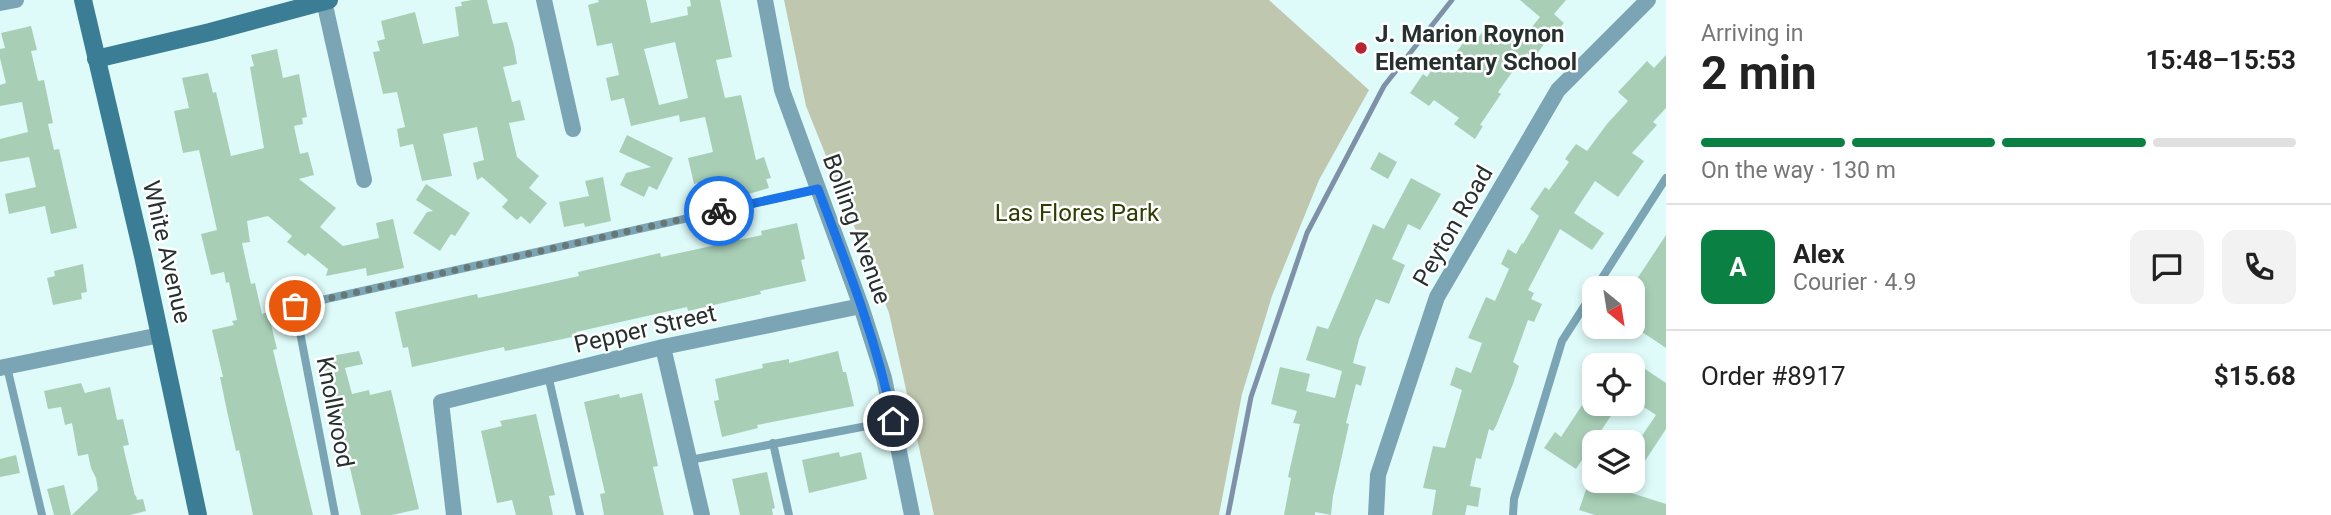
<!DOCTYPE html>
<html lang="en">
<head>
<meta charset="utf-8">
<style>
	:root { --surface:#fff; --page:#f2f2f2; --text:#222; --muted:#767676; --line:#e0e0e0; --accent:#0b8043 }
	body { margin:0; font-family:Roboto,sans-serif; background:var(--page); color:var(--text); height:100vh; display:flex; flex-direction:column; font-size:26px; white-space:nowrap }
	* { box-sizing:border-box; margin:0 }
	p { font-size:23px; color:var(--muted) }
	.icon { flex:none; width:38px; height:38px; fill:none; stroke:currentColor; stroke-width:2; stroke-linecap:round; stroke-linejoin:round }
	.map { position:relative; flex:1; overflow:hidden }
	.details { display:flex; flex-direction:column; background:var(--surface); width:665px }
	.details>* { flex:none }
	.needle { width:46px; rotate:150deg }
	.tools { position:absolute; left:1582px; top:276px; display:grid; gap:14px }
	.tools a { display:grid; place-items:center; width:63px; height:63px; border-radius:14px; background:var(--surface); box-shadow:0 4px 10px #0003; font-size:35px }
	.pin { position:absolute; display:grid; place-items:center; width:60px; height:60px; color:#fff; margin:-30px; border:4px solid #fff; border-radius:50%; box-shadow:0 2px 7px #0007 }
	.courier { position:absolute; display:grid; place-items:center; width:70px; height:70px; margin:-35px; border:5px solid #1a73e8; border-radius:50%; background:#fff; color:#222; box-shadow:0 2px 9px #0007 }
	.headline em { font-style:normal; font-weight:700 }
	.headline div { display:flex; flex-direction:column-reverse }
	.headline { display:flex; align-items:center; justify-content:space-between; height:119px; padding:0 35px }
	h1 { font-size:46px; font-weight:700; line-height:52px }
	.bar { display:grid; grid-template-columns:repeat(4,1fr); gap:10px 7px; align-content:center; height:84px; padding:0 35px }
	.bar i { height:9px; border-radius:5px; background:var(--line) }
	.bar .active { background:var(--accent) }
	.bar p { grid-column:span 4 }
	.line { display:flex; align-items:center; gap:18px; padding:0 35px; border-top:2px solid var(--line) }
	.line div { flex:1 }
	.round { display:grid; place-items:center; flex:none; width:74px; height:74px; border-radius:14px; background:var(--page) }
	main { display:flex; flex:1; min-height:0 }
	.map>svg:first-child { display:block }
	.green { fill:#bfc8af }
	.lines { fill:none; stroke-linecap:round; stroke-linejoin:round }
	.stream { stroke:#7e91a8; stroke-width:5 }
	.building { fill:#a8cfb6; fill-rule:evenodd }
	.lane { stroke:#7ba4b5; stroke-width:8 }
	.street { stroke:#7ba4b5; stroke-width:16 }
	.secondary { stroke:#3a7d95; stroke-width:18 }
	.done { stroke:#667776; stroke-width:7; stroke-dasharray:0 12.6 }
	.route { stroke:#1a73e8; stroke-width:9 }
	.poi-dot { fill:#b62531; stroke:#fff; stroke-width:2.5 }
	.labels { text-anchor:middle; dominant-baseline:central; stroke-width:5; stroke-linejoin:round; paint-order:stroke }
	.poi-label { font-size:24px; font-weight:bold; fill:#25302f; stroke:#fff; text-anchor:start }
	.park-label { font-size:24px; fill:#2f3e00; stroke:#fff }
	.street-label { font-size:24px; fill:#25302f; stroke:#fff }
</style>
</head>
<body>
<main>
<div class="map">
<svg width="1666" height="515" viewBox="0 0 1666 515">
	<rect width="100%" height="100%" fill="#defbf9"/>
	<path class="green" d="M 784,0 L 1269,0 L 1369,90 L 1319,180 L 1272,296 L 1242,394 L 1219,515 L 934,515 L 889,313 L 806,106 Z"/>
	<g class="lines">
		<path class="stream" d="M 1228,515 L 1251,397 L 1307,233 L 1384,86 L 1452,0"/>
	</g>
	<path class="building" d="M 472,0 L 487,0 L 493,24 L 507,22 L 514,46 L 517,64 L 503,67 L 512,102 L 520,100 L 525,120 L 509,123 L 517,157 L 539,176 L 529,188 L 547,203 L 530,224 L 521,216 L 517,220 L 502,207 L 508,200 L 482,177 L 477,180 L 473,163 L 484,160 L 477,127 L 443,134 L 452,176 L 422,181 L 413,144 L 400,147 L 397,129 L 405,127 L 397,92 L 383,94 L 373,52 L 380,51 L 377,41 L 385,39 L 381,21 L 415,12 L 423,44 L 459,36 L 455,7 L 462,6 L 461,2 Z
		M 598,0 L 646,0 L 651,23 L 688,15 L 687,7 L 691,6 L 690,0 L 720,0 L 732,57 L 716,60 L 725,98 L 741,95 L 756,160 L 764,157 L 771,178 L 766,179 L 769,188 L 718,203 L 712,180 L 694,184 L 688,158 L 713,152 L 705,117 L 680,122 L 679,115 L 631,126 L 624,98 L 611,101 L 606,78 L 619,75 L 612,43 L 597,46 L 588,5 L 599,2 ZM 675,42 L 688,98 L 659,105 L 644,49 Z
		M 1520,0 L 1566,0 L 1554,14 L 1564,23 L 1551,38 L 1550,36 L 1534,58 L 1527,53 L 1520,61 L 1498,92 L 1501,94 L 1480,125 L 1483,126 L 1475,139 L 1454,124 L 1459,118 L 1434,100 L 1429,106 L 1410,93 L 1423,74 L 1427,77 L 1437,62 L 1445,67 L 1470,34 L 1477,39 L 1488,25 L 1496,24 L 1519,43 L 1540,17 Z
		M 31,26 L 37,50 L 31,51 L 38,81 L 44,80 L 53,123 L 48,124 L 54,150 L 59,149 L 77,228 L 51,234 L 45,206 L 9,214 L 5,194 L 36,187 L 29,157 L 0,162 L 0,139 L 28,132 L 22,102 L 0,106 L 0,85 L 6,83 L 0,58 L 0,49 L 5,48 L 1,33 Z
		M 277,49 L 283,78 L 299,74 L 307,117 L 302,118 L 303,124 L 294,126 L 300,154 L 308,152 L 314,175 L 299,179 L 336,208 L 320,227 L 343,246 L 379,238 L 376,223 L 393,219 L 404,268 L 367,276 L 366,268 L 326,276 L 328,269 L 308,253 L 305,256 L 287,242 L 292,236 L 268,216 L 247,221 L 250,242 L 242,243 L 251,284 L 255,283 L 262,314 L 268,312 L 277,349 L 273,350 L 313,515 L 253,515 L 239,450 L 236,451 L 227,411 L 220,377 L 223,377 L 212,330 L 234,325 L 232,321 L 237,320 L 229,282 L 226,283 L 224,272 L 211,275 L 201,234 L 217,230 L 199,150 L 183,153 L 174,111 L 189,108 L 182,78 L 208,73 L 213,93 L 216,92 L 231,156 L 264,148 L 250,67 L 254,66 L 251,55 Z
		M 1666,55 L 1666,108 L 1653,122 L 1657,125 L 1632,153 L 1644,161 L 1618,197 L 1595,181 L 1574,213 L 1604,233 L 1592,250 L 1560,229 L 1528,290 L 1534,293 L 1531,299 L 1542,304 L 1534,322 L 1528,320 L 1513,362 L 1519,366 L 1513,384 L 1496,426 L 1493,431 L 1489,429 L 1481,459 L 1476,458 L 1470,486 L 1481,488 L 1478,507 L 1467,505 L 1465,515 L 1432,515 L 1436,490 L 1423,488 L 1433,446 L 1445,448 L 1462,390 L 1450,385 L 1456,367 L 1471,373 L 1482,343 L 1468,338 L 1486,297 L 1495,301 L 1509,269 L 1501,264 L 1508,249 L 1516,254 L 1522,243 L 1523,244 L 1539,216 L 1530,209 L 1545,187 L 1549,190 L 1569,162 L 1565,159 L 1576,144 L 1587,151 L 1607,124 L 1628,101 L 1618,92 L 1647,61 L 1654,68 Z
		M 627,135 L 673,158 L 657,190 L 649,186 L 644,197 L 620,185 L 626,173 L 651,167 L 619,152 Z
		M 1379,152 L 1397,162 L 1388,179 L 1370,169 Z
		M 603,177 L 611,221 L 585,227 L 584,223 L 564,227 L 559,202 L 589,196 L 585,181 Z
		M 1411,178 L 1441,194 L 1420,230 L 1408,224 L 1392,259 L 1405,265 L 1389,304 L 1376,299 L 1359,339 L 1353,363 L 1366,367 L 1361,386 L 1356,384 L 1346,423 L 1349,424 L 1333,496 L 1331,515 L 1315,512 L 1315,515 L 1284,515 L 1291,478 L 1288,477 L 1300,424 L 1293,423 L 1297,411 L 1271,404 L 1280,367 L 1310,374 L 1306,391 L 1335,398 L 1342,371 L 1306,360 L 1317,326 L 1328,329 L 1373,224 L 1384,229 Z
		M 426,184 L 470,213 L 455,236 L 451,234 L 440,251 L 413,233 L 427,212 L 433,211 L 416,200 Z
		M 797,223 L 805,259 L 801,260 L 806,281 L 760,291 L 761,294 L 688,311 L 687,307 L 576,332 L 577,336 L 505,351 L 504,347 L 412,367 L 408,347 L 403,348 L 395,312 L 477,294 L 478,298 L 534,286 L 579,276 L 578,272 L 660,253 L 661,257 L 762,235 L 761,231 Z
		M 1666,235 L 1666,348 L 1633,326 L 1633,285 Z
		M 83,264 L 87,292 L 81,293 L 82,299 L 53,305 L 47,278 L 55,276 L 54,271 Z
		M 359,351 L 363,364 L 345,368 L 352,394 L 369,390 L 370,395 L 391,390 L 419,509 L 392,515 L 361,515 L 328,374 L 324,374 L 320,358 Z
		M 838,351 L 843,372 L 846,372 L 854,406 L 757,425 L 758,428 L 722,437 L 714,401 L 719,400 L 715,379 L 763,368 L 762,364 L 789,359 L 789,363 Z
		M 1633,361 L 1666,383 L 1666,429 L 1633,479 L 1633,449 L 1656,415 L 1633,400 Z
		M 81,383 L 85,393 L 110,387 L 117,420 L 123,419 L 129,445 L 123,446 L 135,496 L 136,495 L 137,500 L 143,499 L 146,511 L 130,515 L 72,515 L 98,490 L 96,478 L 91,468 L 88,454 L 78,456 L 72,423 L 65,425 L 61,407 L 48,409 L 44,391 Z
		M 1594,387 L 1594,404 L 1605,404 L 1614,411 L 1576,469 L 1544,448 L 1555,432 L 1561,437 Z
		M 642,393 L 658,466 L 653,467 L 664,515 L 604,515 L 600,494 L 605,493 L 584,402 L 619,394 L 620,398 Z
		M 536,414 L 555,495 L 549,496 L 553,515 L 516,515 L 512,500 L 497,503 L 481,431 L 502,426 L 500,421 Z
		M 839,452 L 840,457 L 861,452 L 867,479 L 809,493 L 802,460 Z
		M 16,455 L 20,473 L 0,477 L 0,459 Z
		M 767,472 L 775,508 L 772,509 L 773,515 L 740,515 L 732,479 Z
		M 1589,481 L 1631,481 L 1625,491 L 1666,504 L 1666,515 L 1595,515 L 1579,510 Z
		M 64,485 L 71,515 L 54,515 L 47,489 Z"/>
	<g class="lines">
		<path class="lane" d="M 1595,289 L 1666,178
			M 7,367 L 42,515
			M 548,375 L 580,515
			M 773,443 L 789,515
			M 690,460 L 893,421
			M 335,515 L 295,306 L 818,189
			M 1513,515 L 1514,499 L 1562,341 L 1594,291"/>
		<path class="street" d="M 544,0 L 573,129
			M 765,0 L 782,90 L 861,306 L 884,378 L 912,515
			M 324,1 L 364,180
			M 0,3 L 16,0
			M 663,347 L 702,515
			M 0,368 L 160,335
			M 454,515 L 441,402 L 663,347 L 861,306
			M 1376,515 L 1378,475 L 1437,297 L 1558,90 L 1648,0"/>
		<path class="secondary" d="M 83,0 L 143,256 L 198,515
			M 96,59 L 210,32 L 329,0"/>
	</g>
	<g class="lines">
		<path class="done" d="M 295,306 L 719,211"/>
		<path class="route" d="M 719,211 L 818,189 C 847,265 877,341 893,421"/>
	</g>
	<circle class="poi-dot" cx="1361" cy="48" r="7"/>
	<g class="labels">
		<g class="poi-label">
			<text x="1375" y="34">J. Marion Roynon<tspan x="1375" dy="28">Elementary School</tspan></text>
		</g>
		<g class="park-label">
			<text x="1077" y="213">Las Flores Park</text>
		</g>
		<g class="street-label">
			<text transform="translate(1453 226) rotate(-60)">Peyton Road</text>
			<text transform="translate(857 229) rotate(70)">Bolling Avenue</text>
			<text transform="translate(167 252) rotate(77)">White Avenue</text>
			<text transform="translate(645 329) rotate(-13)">Pepper Street</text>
			<text transform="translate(335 412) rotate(79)">Knollwood</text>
		</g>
	</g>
</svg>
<div class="tools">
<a><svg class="needle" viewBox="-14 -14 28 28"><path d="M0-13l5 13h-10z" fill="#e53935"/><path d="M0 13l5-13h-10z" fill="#767676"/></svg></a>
<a><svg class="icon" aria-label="locate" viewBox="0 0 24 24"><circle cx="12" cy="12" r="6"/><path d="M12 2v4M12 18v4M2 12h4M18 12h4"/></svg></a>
<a><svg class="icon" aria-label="layers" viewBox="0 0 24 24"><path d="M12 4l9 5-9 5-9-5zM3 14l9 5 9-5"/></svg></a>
</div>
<div class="pin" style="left:295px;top:306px;background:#ea580c"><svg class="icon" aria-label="bag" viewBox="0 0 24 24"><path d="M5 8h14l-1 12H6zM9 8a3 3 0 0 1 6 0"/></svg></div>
<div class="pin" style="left:893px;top:421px;background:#1f2937"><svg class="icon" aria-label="home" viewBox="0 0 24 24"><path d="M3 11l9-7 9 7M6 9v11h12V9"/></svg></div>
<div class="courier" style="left:719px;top:211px"><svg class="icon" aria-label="bike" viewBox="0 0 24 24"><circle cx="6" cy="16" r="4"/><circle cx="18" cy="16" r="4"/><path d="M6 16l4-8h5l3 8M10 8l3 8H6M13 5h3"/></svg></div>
</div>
<section class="details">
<div class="headline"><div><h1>2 min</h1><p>Arriving in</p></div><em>15:48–15:53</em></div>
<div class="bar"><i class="active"></i><i class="active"></i><i class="active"></i><i></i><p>On the way · 130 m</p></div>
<div class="line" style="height:126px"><b class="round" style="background:var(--accent);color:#fff">A</b><div><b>Alex</b><p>Courier · 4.9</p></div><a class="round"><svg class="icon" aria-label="chat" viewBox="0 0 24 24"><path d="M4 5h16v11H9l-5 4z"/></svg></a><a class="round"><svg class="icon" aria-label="phone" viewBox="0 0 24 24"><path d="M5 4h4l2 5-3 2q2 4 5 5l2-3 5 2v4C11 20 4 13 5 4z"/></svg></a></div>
<div class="line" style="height:91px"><div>Order #8917</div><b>$15.68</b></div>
</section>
</main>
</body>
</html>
